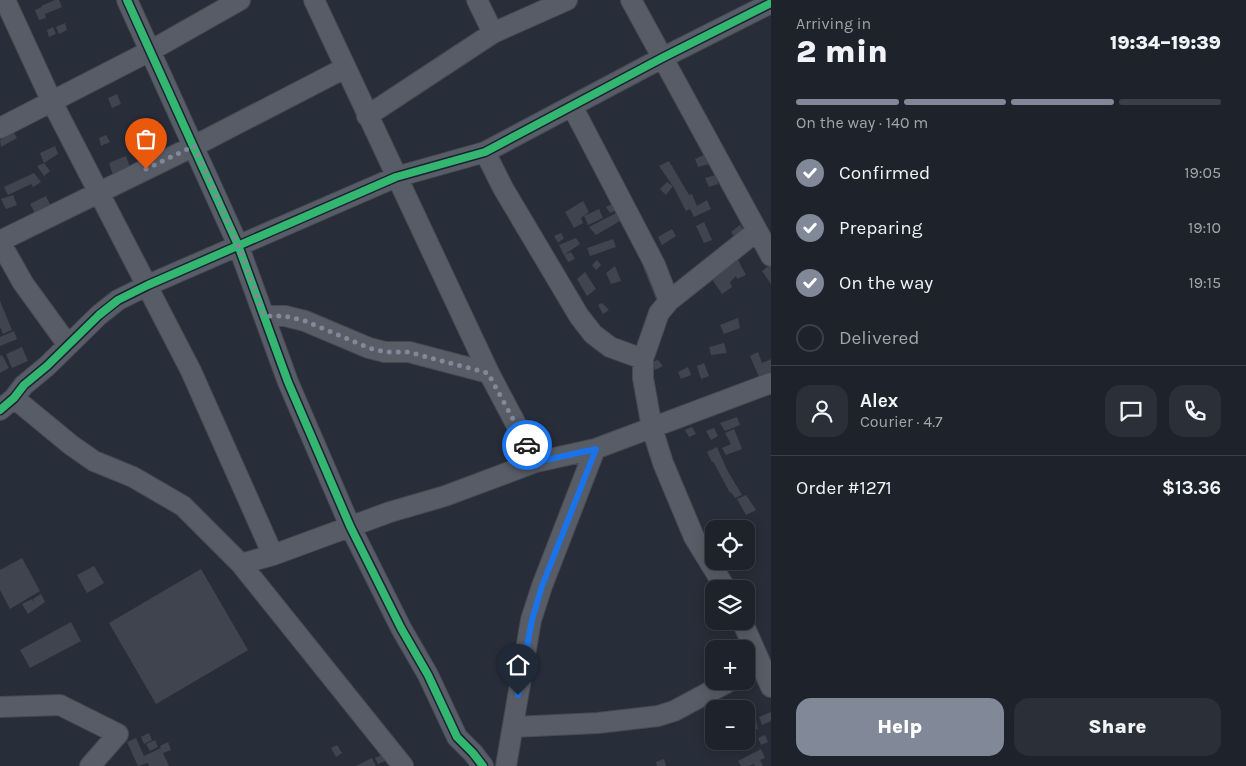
<!DOCTYPE html>
<html lang="en">
<head>
<meta charset="utf-8">
<style>
	:root { --surface:#1e222b; --page:#2b2f37; --text:#f1f3f6; --muted:#a1a4a9; --line:#3c3f47; --accent:#818897 }
	body { margin:0; font-family:Karla,sans-serif; background:var(--page); color:var(--text); height:100vh; display:flex; flex-direction:column; font-size:19px; white-space:nowrap }
	* { box-sizing:border-box; margin:0 }
	p { font-size:16px; color:var(--muted) }
	.icon { flex:none; width:28px; height:28px; fill:none; stroke:currentColor; stroke-width:2; stroke-linecap:round; stroke-linejoin:round }
	.map { position:relative; flex:1; overflow:hidden }
	.panel { display:flex; flex-direction:column; background:var(--surface); width:475px }
	.panel>* { flex:none }
	.tools { position:absolute; left:705px; top:520px; display:grid; gap:10px }
	.tools a { display:grid; place-items:center; width:50px; height:50px; border-radius:10px; background:var(--surface); box-shadow:0 2px 12px #0003,0 0 0 1px var(--line); font-size:25px }
	.pin { position:absolute; display:grid; place-items:center; width:42px; height:42px; color:#fff; margin:-51px -21px; border-radius:50% 50% 50% 0; rotate:-45deg; box-shadow:0 0 5px #0007 }
	.pin .icon { rotate:45deg }
	.courier { position:absolute; display:grid; place-items:center; width:50px; height:50px; margin:-25px; border:4px solid #1a73e8; border-radius:50%; background:#fff; color:#222; box-shadow:0 1px 6px #0007 }
	.headline em { font-style:normal; font-weight:800 }
	.headline div { display:flex; flex-direction:column-reverse }
	.headline { display:flex; align-items:center; justify-content:space-between; height:85px; padding:0 25px }
	h1 { font-size:32px; font-weight:800; line-height:38px }
	.bar { display:grid; grid-template-columns:repeat(4,1fr); gap:8px 5px; align-content:center; height:60px; padding:0 25px }
	.bar i { height:6px; border-radius:4px; background:var(--line) }
	.bar .selected { background:var(--accent) }
	.bar p { grid-column:span 4 }
	.line { display:flex; align-items:center; gap:12px; padding:0 25px; border-top:1px solid var(--line) }
	.line div { flex:1 }
	.round { display:grid; place-items:center; flex:none; width:52px; height:52px; border-radius:15px; background:var(--page) }
	ol { padding:0 25px; list-style:none }
	li { display:flex; align-items:center; gap:15px; height:55px }
	li p { margin-inline-start:auto }
	li .icon { padding:5px; border-radius:50%; background:var(--accent); color:#fff; stroke-width:4 }
	li:last-child { color:var(--muted) }
	li i { width:28px; height:28px; border:2px solid var(--line); border-radius:50% }
	.action { display:flex; gap:10px; margin-top:auto; padding:10px 25px }
	.action a { flex:1; height:58px; border-radius:15px; background:var(--accent); color:#fff; font-size:20px; font-weight:800; line-height:58px; text-align:center }
	.action a+a { background:var(--page); color:var(--text) }
	main { display:flex; flex:1; min-height:0 }
	.map>svg:first-child { display:block }
	.building { fill:#40444e }
	.lines { fill:none; stroke-linecap:round; stroke-linejoin:round }
	.minor-casing { stroke:#444952; stroke-width:22 }
	.minor { stroke:#585c66; stroke-width:20 }
	.cycleway-casing { stroke:#1a2234; stroke-width:11 }
	.cycleway { stroke:#33b770; stroke-width:8 }
	.done { stroke:#818897; stroke-width:5; stroke-dasharray:0 9 }
	.route { stroke:#1a73e8; stroke-width:6 }
</style>
</head>
<body>
<main>
<div class="map">
<svg width="771" height="766" viewBox="0 0 771 766">
	<rect width="100%" height="100%" fill="#282e39"/>
	<path class="building" d="M 55,0 L 59,0 L 62,7 L 45,14 L 46,18 L 39,20 L 35,10 L 42,7 L 41,6 Z
		M 65,23 L 67,30 L 59,34 L 56,27 Z
		M 53,27 L 56,34 L 49,37 L 47,30 Z
		M 117,94 L 121,104 L 112,108 L 108,98 Z
		M 14,133 L 17,138 L 1,147 L 0,140 Z
		M 106,135 L 110,142 L 101,146 L 99,138 Z
		M 55,146 L 58,154 L 44,163 L 40,153 Z
		M 704,155 L 709,164 L 698,167 L 695,159 Z
		M 126,156 L 130,168 L 113,175 L 109,163 Z
		M 669,161 L 689,195 L 692,194 L 697,206 L 707,200 L 711,209 L 694,217 L 690,209 L 686,211 L 673,186 L 666,195 L 660,189 L 667,182 L 673,186 L 659,166 Z
		M 44,163 L 50,171 L 44,176 L 37,166 Z
		M 34,173 L 41,182 L 33,187 L 31,184 L 8,195 L 4,187 Z
		M 716,175 L 718,184 L 709,187 L 705,178 Z
		M 13,195 L 17,205 L 6,209 L 1,199 Z
		M 46,196 L 51,207 L 36,215 L 30,204 Z
		M 583,201 L 589,212 L 581,218 L 583,223 L 574,228 L 565,212 Z
		M 614,203 L 616,210 L 610,213 L 606,207 Z
		M 599,209 L 603,218 L 588,225 L 584,216 Z
		M 622,210 L 625,218 L 596,235 L 589,227 Z
		M 704,222 L 712,240 L 704,243 L 696,226 Z
		M 740,225 L 746,232 L 737,240 L 731,232 Z
		M 672,229 L 676,236 L 662,245 L 658,237 Z
		M 561,233 L 564,238 L 558,243 L 554,236 Z
		M 576,238 L 580,244 L 564,255 L 559,245 Z
		M 613,239 L 616,247 L 590,256 L 587,248 Z
		M 571,252 L 575,259 L 568,262 L 564,255 Z
		M 597,260 L 601,265 L 596,270 L 592,265 Z
		M 738,260 L 746,275 L 737,279 L 736,276 L 730,282 L 732,287 L 722,294 L 710,276 L 729,263 Z
		M 650,263 L 663,296 L 656,299 L 643,267 Z
		M 771,264 L 771,284 L 762,271 Z
		M 615,266 L 621,281 L 611,284 L 606,273 Z
		M 585,272 L 596,289 L 587,296 L 577,279 Z
		M 0,301 L 12,330 L 3,334 L 0,327 Z
		M 602,303 L 609,310 L 603,314 L 598,305 Z
		M 738,318 L 740,328 L 724,334 L 720,325 Z
		M 14,331 L 17,339 L 0,346 L 0,337 Z
		M 724,343 L 727,353 L 711,355 L 709,347 Z
		M 22,347 L 28,361 L 12,368 L 6,354 Z
		M 758,352 L 762,363 L 771,359 L 771,372 L 759,377 L 750,356 Z
		M 2,355 L 9,368 L 0,373 L 0,356 Z
		M 658,360 L 663,366 L 655,370 L 651,362 Z
		M 704,363 L 709,376 L 701,379 L 697,366 Z
		M 688,367 L 691,375 L 681,379 L 678,372 Z
		M 737,417 L 740,425 L 725,431 L 720,423 Z
		M 692,427 L 696,434 L 689,437 L 685,430 Z
		M 714,428 L 718,436 L 711,440 L 706,431 Z
		M 734,429 L 742,449 L 726,455 L 722,448 L 731,444 L 725,433 Z
		M 717,447 L 727,470 L 742,495 L 735,498 L 731,492 L 730,493 L 713,461 L 712,462 L 707,452 Z
		M 746,495 L 756,510 L 746,515 L 737,499 Z
		M 22,558 L 40,591 L 10,609 L 0,590 L 0,570 Z
		M 94,566 L 104,583 L 87,593 L 77,575 Z
		M 201,569 L 248,650 L 156,704 L 109,623 Z
		M 41,594 L 45,602 L 28,614 L 22,604 L 32,599 L 35,604 L 33,599 Z
		M 71,622 L 81,641 L 30,668 L 20,650 Z
		M 771,712 L 771,721 L 762,725 L 759,717 Z
		M 756,720 L 758,729 L 751,730 L 749,723 Z
		M 149,733 L 152,740 L 144,744 L 141,737 Z
		M 765,735 L 768,742 L 761,745 L 758,738 Z
		M 136,738 L 144,756 L 161,748 L 160,746 L 168,742 L 171,750 L 163,753 L 169,766 L 149,766 L 148,763 L 138,766 L 127,742 Z
		M 155,740 L 158,747 L 150,751 L 146,744 Z
		M 337,745 L 342,753 L 336,757 L 331,748 Z
		M 761,749 L 765,758 L 760,760 L 763,766 L 755,766 L 754,764 L 749,766 L 741,766 L 738,761 Z
		M 384,754 L 387,760 L 378,764 L 375,758 Z
		M 372,758 L 376,766 L 356,766 Z
		M 664,759 L 666,766 L 657,766 L 656,762 Z"/>
	<g class="lines">
		<defs>
			<path id="minor" d="M 5,0 L 52,102 L 191,371 L 273,555
				M 127,0 L 238,245 L 288,382 L 350,526 L 401,628 L 428,675 L 457,737 L 473,753 L 483,766
				M 314,0 L 489,373 L 536,462
				M 477,0 L 493,33
				M 631,0 L 771,256
				M 572,106 L 655,265 L 669,301
				M 367,116 L 493,33 L 567,0
				M 0,128 L 150,51 L 240,0
				M 485,152 L 503,188 L 579,316 L 593,334 L 610,347 L 643,359
				M 0,241 L 194,146 L 345,68
				M 0,242 L 23,283 L 68,345
				M 264,316 L 285,316 L 305,321 L 369,348 L 385,352 L 409,352 L 489,373
				M 14,398 L 71,445 L 94,461 L 133,477 L 183,506 L 241,564 L 403,766
				M 0,410 L 14,398 L 24,385 L 47,366 L 99,315 L 118,300 L 148,285 L 396,177 L 485,152 L 662,58 L 771,3
				M 241,564 L 273,555 L 390,512 L 445,496 L 536,462 L 595,449 L 771,383
				M 726,589 L 694,537 L 663,463 L 652,428 L 643,378 L 643,359 L 659,313 L 669,301 L 757,231
				M 742,621 L 771,687
				M 0,707 L 60,705 L 118,734 L 90,766
				M 513,727 L 598,723 L 658,716 L 674,711 L 730,681
				M 506,766 L 531,620 L 542,586 L 595,449"/>
		</defs>
		<use href="#minor" class="minor-casing"/>
		<use href="#minor" class="minor"/>
		<defs>
			<path id="cycleway" d="M 127,0 L 238,245 L 288,382 L 350,526 L 401,628 L 428,675 L 457,737 L 473,753 L 483,766
				M 0,410 L 14,398 L 24,385 L 47,366 L 99,315 L 118,300 L 148,285 L 396,177 L 485,152 L 662,58 L 771,3"/>
		</defs>
		<use href="#cycleway" class="cycleway-casing"/>
		<use href="#cycleway" class="cycleway"/>
	</g>
	<g class="lines">
		<path class="done" d="M 146,169 L 194,146 L 238,245 L 264,316 L 285,316 L 305,321 L 369,348 L 386,352 L 408,352 L 488,373 L 527,445"/>
		<path class="route" d="M 518,695 L 532,620 L 542,586 L 596,449 L 536,462 L 527,445"/>
	</g>
</svg>
<div class="tools">
<a><svg class="icon" aria-label="locate" viewBox="0 0 24 24"><circle cx="12" cy="12" r="6"/><path d="M12 2v4M12 18v4M2 12h4M18 12h4"/></svg></a>
<a><svg class="icon" aria-label="layers" viewBox="0 0 24 24"><path d="M12 4l9 5-9 5-9-5zM3 14l9 5 9-5"/></svg></a>
<a>+</a>
<a>−</a>
</div>
<div class="pin" style="left:146px;top:169px;background:#ea580c"><svg class="icon" aria-label="bag" viewBox="0 0 24 24"><path d="M5 8h14l-1 12H6zM9 8a3 3 0 0 1 6 0"/></svg></div>
<div class="pin" style="left:518px;top:695px;background:#1f2937"><svg class="icon" aria-label="home" viewBox="0 0 24 24"><path d="M3 11l9-7 9 7M6 9v11h12V9"/></svg></div>
<div class="courier" style="left:527px;top:445px"><svg class="icon" aria-label="car" viewBox="0 0 24 24"><path d="M5 17H2v-5l4-1 3-4h7l3 4 3 1v5h-3M9 17h6M6 11h13"/><circle cx="7" cy="17" r="2"/><circle cx="17" cy="17" r="2"/></svg></div>
</div>
<section class="panel">
<div class="headline"><div><h1>2 min</h1><p>Arriving in</p></div><em>19:34–19:39</em></div>
<div class="bar"><i class="selected"></i><i class="selected"></i><i class="selected"></i><i></i><p>On the way · 140 m</p></div>
<ol>
<li><svg class="icon" aria-label="check" viewBox="0 0 24 24"><path d="M5 12l5 5 9-10"/></svg>Confirmed<p>19:05</p></li>
<li><svg class="icon" aria-label="check" viewBox="0 0 24 24"><path d="M5 12l5 5 9-10"/></svg>Preparing<p>19:10</p></li>
<li><svg class="icon" aria-label="check" viewBox="0 0 24 24"><path d="M5 12l5 5 9-10"/></svg>On the way<p>19:15</p></li>
<li><i></i>Delivered</li>
</ol>
<div class="line" style="height:90px"><a class="round"><svg class="icon" aria-label="person" viewBox="0 0 24 24"><circle cx="12" cy="8" r="4"/><path d="M4 21q1-7 8-7t8 7"/></svg></a><div><b>Alex</b><p>Courier · 4.7</p></div><a class="round"><svg class="icon" aria-label="chat" viewBox="0 0 24 24"><path d="M4 5h16v11H9l-5 4z"/></svg></a><a class="round"><svg class="icon" aria-label="phone" viewBox="0 0 24 24"><path d="M5 4h4l2 5-3 2q2 4 5 5l2-3 5 2v4C11 20 4 13 5 4z"/></svg></a></div>
<div class="line" style="height:65px"><div>Order #1271</div><b>$13.36</b></div>
<div class="action"><a>Help</a><a>Share</a></div>
</section>
</main>
</body>
</html>
